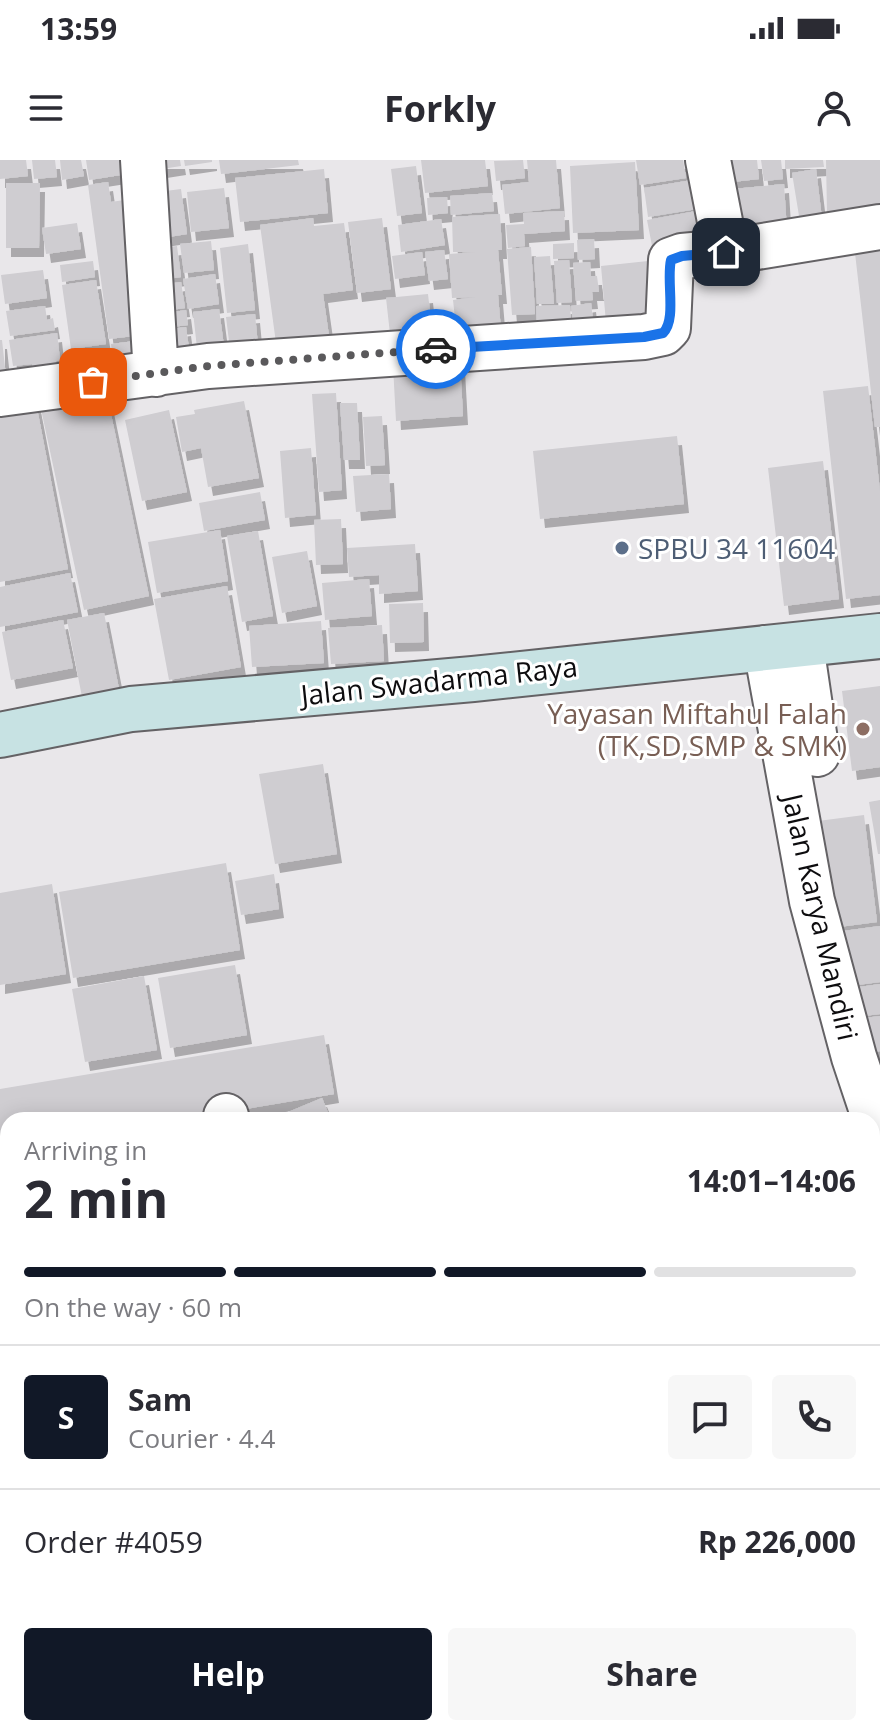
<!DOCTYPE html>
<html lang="en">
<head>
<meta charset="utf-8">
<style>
	:root { --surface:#fff; --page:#f7f7f7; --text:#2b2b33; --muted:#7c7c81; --line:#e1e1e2; --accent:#111827 }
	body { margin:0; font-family:"Open Sans",sans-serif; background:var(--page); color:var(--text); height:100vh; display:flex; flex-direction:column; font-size:30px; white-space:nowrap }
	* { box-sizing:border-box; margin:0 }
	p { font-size:26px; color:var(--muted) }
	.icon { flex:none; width:44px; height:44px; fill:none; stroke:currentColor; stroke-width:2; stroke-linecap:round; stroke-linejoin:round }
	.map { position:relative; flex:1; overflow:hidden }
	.sheet { position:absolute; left:0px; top:952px; width:880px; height:624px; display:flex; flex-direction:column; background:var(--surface); border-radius:24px 24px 0 0; box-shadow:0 4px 20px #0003 }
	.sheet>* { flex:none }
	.pin { position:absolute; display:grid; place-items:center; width:68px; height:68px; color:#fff; margin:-34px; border-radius:16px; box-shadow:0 4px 12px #0006 }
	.courier { position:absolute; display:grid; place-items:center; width:80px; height:80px; margin:-40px; border:6px solid #1a73e8; border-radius:50%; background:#fff; color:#222; box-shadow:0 2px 10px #0007 }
	.headline em { font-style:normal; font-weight:700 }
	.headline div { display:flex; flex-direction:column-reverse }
	.headline { display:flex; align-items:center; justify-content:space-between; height:136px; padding:0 24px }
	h1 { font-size:52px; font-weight:700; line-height:60px }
	.bar { display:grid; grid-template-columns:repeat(4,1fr); gap:12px 8px; align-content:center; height:96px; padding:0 24px }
	.bar i { height:10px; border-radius:6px; background:var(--line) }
	.bar .on { background:var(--accent) }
	.bar p { grid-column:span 4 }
	.line { display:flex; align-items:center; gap:20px; padding:0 24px; border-top:2px solid var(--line) }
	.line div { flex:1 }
	.round { display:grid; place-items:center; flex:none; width:84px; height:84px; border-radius:8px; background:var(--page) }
	.cta { display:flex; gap:16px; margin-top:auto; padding:16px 24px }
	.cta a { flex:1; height:92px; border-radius:8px; background:var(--accent); color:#fff; font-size:32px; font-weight:700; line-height:92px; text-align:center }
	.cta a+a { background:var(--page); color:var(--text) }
	.status { display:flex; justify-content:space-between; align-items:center; height:56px; padding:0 40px; background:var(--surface); direction:ltr }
	.status svg { height:22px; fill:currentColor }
	header { display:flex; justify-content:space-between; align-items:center; height:104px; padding:0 24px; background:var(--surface); font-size:36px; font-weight:700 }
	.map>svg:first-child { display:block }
	.building { fill:#cfcdd1; filter:url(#shadow) }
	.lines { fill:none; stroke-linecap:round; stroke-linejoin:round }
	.minor-casing { stroke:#646265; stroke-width:48 }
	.secondary-casing { stroke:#646265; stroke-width:48 }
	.minor { stroke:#fff; stroke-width:44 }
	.secondary { stroke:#c7e2e3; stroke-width:44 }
	.done { stroke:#5a595b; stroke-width:8; stroke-dasharray:0 14.4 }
	.route { stroke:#1a73e8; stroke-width:10 }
	.service-dot { fill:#5c6f8a; stroke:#fff; stroke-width:3 }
	.education-dot { fill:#8d6e63; stroke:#fff; stroke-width:3 }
	.labels { text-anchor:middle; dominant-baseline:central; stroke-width:6; stroke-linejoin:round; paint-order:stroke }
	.service-label { font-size:28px; fill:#4e5e75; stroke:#fff; text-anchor:start }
	.street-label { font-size:28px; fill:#0d0c0e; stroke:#fff }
	.education-label { font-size:28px; fill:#785e54; stroke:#fff; text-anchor:end }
</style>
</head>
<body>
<div class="status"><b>13:59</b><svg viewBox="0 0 49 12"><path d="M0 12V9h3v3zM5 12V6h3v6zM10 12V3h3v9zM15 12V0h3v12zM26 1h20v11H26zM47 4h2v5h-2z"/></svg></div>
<header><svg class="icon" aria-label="menu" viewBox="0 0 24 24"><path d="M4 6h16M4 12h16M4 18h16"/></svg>Forkly<svg class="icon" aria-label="person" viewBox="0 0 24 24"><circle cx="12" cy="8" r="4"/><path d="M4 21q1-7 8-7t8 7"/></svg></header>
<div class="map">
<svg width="880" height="1576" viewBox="0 0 880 1576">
	<defs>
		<filter id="shadow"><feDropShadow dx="5" dy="9" stdDeviation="0" flood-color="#0004"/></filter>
	</defs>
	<rect width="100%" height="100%" fill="#e9e7ea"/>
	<path class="building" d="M 0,0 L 26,0 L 28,16 L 0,19 Z
		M 32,0 L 55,0 L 57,17 L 34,19 Z
		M 60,0 L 81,0 L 84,16 L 62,20 Z
		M 86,0 L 119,0 L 121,15 L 89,20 Z
		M 161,0 L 180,0 L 181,6 L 162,9 Z
		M 184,0 L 212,0 L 212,2 L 185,6 Z
		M 219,0 L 298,0 L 299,5 L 221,14 Z
		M 421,0 L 485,0 L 488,26 L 425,33 Z
		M 523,0 L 525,18 L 496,21 L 494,1 Z
		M 527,0 L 556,0 L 560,48 L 505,54 L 502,25 L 529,22 Z
		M 636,0 L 683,0 L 686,18 L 640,25 Z
		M 711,0 L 757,0 L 759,19 L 714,24 Z
		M 761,0 L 781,0 L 783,19 L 764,21 Z
		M 785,0 L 823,0 L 824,7 L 785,9 Z
		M 826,0 L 880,0 L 880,52 L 827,53 Z
		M 635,2 L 639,70 L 573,73 L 570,6 Z
		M 416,6 L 422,53 L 397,56 L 391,9 Z
		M 324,9 L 328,53 L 240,62 L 235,18 Z
		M 816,9 L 822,59 L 800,62 L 792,13 Z
		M 692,20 L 697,49 L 648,57 L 644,28 Z
		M 108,22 L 111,42 L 131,39 L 150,174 L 109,179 L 88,25 Z
		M 6,23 L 40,23 L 39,88 L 6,88 Z
		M 784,24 L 787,71 L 727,76 L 723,30 Z
		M 224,28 L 229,68 L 191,72 L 187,32 Z
		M 181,29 L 187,74 L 156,79 L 150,33 Z
		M 492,33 L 494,51 L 451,55 L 450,36 Z
		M 447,37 L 448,53 L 428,55 L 427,38 Z
		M 702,50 L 708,87 L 654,96 L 647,60 Z
		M 564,51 L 565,71 L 524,74 L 525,86 L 508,88 L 506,65 L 524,64 L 523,53 Z
		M 500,54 L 502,90 L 498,90 L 502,135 L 498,135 L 502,182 L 458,186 L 453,140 L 476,137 L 452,138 L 449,94 L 475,92 L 453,92 L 452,57 Z
		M 313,58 L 314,66 L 344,63 L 353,130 L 323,134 L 329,176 L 276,183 L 260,65 Z
		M 382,58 L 391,129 L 357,133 L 348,62 Z
		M 441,59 L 445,85 L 401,92 L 398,65 Z
		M 77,63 L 81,89 L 46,94 L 42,68 Z
		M 594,79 L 595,99 L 578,100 L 577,80 Z
		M 211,81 L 214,110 L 184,113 L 180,84 Z
		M 574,83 L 574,98 L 553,99 L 553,84 Z
		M 248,84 L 255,150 L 227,153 L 220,88 Z
		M 177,86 L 181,117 L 154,121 L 149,89 Z
		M 531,87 L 535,154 L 512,155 L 507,89 Z
		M 444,90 L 448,119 L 429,121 L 425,92 Z
		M 880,90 L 880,267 L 875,267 L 855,93 Z
		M 422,92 L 425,115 L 395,119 L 392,96 Z
		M 550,96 L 554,144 L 537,144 L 534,97 Z
		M 569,100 L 572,142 L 557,143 L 554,101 Z
		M 93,101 L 95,117 L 62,122 L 60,105 Z
		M 648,101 L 654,169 L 607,174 L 601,106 Z
		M 590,102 L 591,116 L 597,116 L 599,132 L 592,132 L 593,140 L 576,141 L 573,103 Z
		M 43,110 L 47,138 L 5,144 L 1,115 Z
		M 215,114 L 219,144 L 188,149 L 183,119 Z
		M 96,120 L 106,184 L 71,189 L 62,125 Z
		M 181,122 L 185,148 L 156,152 L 153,126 Z
		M 428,134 L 432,170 L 390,174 L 386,138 Z
		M 591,143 L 593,160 L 573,162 L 571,146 Z
		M 570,145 L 572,179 L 538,181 L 536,146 Z
		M 45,146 L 47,160 L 53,158 L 55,170 L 10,176 L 6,151 Z
		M 219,149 L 225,194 L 198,197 L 193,152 Z
		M 186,150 L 188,165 L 156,169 L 155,155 Z
		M 255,154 L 258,186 L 230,189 L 226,157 Z
		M 186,167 L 191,203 L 155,171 Z
		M 57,173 L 60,200 L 56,201 L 57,212 L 35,216 L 32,204 L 13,206 L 9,180 Z
		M 151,179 L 154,204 L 114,209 L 111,184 Z
		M 0,180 L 2,180 L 7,226 L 0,227 Z
		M 107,188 L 110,211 L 75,216 L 72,193 Z
		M 460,202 L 463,256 L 396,261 L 393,206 Z
		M 868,226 L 880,331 L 880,435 L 846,439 L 823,231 Z
		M 336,233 L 342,330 L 319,332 L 312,234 Z
		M 107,235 L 149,436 L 84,450 L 41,249 Z
		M 244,241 L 259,318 L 208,327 L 201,288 L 182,292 L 176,257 L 195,254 L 194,250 Z
		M 36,243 L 68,409 L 0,422 L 0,250 Z
		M 340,243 L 357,243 L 360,300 L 344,300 Z
		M 169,250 L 187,332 L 142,341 L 125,260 Z
		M 382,256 L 385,305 L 366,306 L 363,257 Z
		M 677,276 L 684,344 L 540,359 L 533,291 Z
		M 311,288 L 316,355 L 285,358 L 280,291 Z
		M 823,301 L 839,439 L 784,446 L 768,308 Z
		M 389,314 L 391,349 L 356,352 L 353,316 Z
		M 260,332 L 265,360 L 204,371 L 199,343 Z
		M 341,359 L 343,404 L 316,405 L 314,360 Z
		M 220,370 L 228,421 L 157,433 L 148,382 Z
		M 258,371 L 273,456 L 242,462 L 227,376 Z
		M 415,384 L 418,431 L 379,434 L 379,415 L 349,417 L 347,388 Z
		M 307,391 L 317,446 L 282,453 L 272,397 Z
		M 70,413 L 78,452 L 0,467 L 0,427 Z
		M 369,419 L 372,456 L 325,460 L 322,423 Z
		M 227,426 L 241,507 L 169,520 L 154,439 Z
		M 423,443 L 424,482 L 390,483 L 389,444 Z
		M 104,453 L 119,529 L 82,537 L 67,460 Z
		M 63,460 L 73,508 L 11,520 L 2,472 Z
		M 321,461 L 324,503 L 252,507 L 249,466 Z
		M 382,465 L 384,501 L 331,504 L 328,468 Z
		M 880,526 L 880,607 L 852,611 L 842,531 Z
		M 323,604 L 337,694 L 275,704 L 259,614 Z
		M 880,640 L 880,694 L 878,694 L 869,642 Z
		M 864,655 L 877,762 L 831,768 L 818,661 Z
		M 226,703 L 240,790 L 73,818 L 59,732 Z
		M 274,714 L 279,749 L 241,755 L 235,721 Z
		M 52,724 L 66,814 L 0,825 L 0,733 Z
		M 880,766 L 880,822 L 849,826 L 843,771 Z
		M 235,805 L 247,875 L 170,888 L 158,818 Z
		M 144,816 L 157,890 L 85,902 L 72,829 Z
		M 880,824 L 880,854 L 855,857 L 852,828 Z
		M 880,856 L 880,891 L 871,893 L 865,858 Z
		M 324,875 L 334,934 L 180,960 L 8,960 L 6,1049 L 0,1010 L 0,929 Z
		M 322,938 L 331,960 L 269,960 Z
		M 0,1150 L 7,1184 L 0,1185 Z
		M 8,1302 L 8,1452 L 0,1454 L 0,1408 L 4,1407 L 0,1399 L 0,1304 Z
		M 8,1474 L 8,1544 L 7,1544 L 0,1517 L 0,1476 Z
		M 13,1568 L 67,1568 L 67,1569 L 41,1576 L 15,1576 Z
		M 463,1568 L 515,1568 L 518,1576 L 443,1576 Z"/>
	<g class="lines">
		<defs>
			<path id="minor" d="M 143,0 L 156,214
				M 708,0 L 726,92
				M 0,234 L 208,206 L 644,177 L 663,173 L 668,168 L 671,100 L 682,96 L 726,92 L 880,67
				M 801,485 L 817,594
				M 766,488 L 812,741 L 854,897 L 880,975
				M 226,956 L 227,960
				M 371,1568 L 374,1576
				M 168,1576 L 205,1568"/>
			<path id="secondary" d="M 0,575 L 131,549 L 473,519 L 880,476"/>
		</defs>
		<use href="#minor" class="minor-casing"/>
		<use href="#secondary" class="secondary-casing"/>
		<use href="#minor" class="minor"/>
		<use href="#secondary" class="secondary"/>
	</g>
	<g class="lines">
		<path class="done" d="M 93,222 L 208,206 L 436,189"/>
		<path class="route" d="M 436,189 L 644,177 L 663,173 C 677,160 666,120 671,100 L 682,96 L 726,92"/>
	</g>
	<circle class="service-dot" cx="622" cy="388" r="8"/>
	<circle class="education-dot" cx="863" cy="569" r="8"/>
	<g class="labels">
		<g class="service-label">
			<text x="638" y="388">SPBU 34 11604</text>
		</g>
		<g class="street-label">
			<text transform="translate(439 520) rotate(-6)">Jalan Swadarma Raya</text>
			<text transform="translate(821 757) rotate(77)">Jalan Karya Mandiri</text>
		</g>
		<g class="education-label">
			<text x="847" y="553">Yayasan Miftahul Falah<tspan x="847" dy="32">(TK,SD,SMP &amp; SMK)</tspan></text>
		</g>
	</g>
</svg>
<div class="pin" style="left:93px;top:222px;background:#ea580c"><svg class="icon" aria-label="bag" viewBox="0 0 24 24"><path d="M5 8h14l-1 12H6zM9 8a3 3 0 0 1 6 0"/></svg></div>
<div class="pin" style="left:726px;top:92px;background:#1f2937"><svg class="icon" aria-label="home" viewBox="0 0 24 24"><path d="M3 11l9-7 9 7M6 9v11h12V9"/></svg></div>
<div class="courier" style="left:436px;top:189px"><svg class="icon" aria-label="car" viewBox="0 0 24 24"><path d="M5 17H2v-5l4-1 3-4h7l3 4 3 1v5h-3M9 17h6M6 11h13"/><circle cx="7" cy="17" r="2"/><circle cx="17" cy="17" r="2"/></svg></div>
<section class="sheet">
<div class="headline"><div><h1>2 min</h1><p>Arriving in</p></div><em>14:01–14:06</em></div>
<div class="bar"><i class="on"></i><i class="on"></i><i class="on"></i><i></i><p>On the way · 60 m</p></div>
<div class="line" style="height:144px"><b class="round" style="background:var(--accent);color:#fff">S</b><div><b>Sam</b><p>Courier · 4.4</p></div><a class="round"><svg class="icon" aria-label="chat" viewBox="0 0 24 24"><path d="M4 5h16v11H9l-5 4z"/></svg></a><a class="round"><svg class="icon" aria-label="phone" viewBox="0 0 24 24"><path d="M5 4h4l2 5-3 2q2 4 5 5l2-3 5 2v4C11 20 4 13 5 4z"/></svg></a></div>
<div class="line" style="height:104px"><div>Order #4059</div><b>Rp 226,000</b></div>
<div class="cta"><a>Help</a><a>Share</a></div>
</section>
</div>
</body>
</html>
